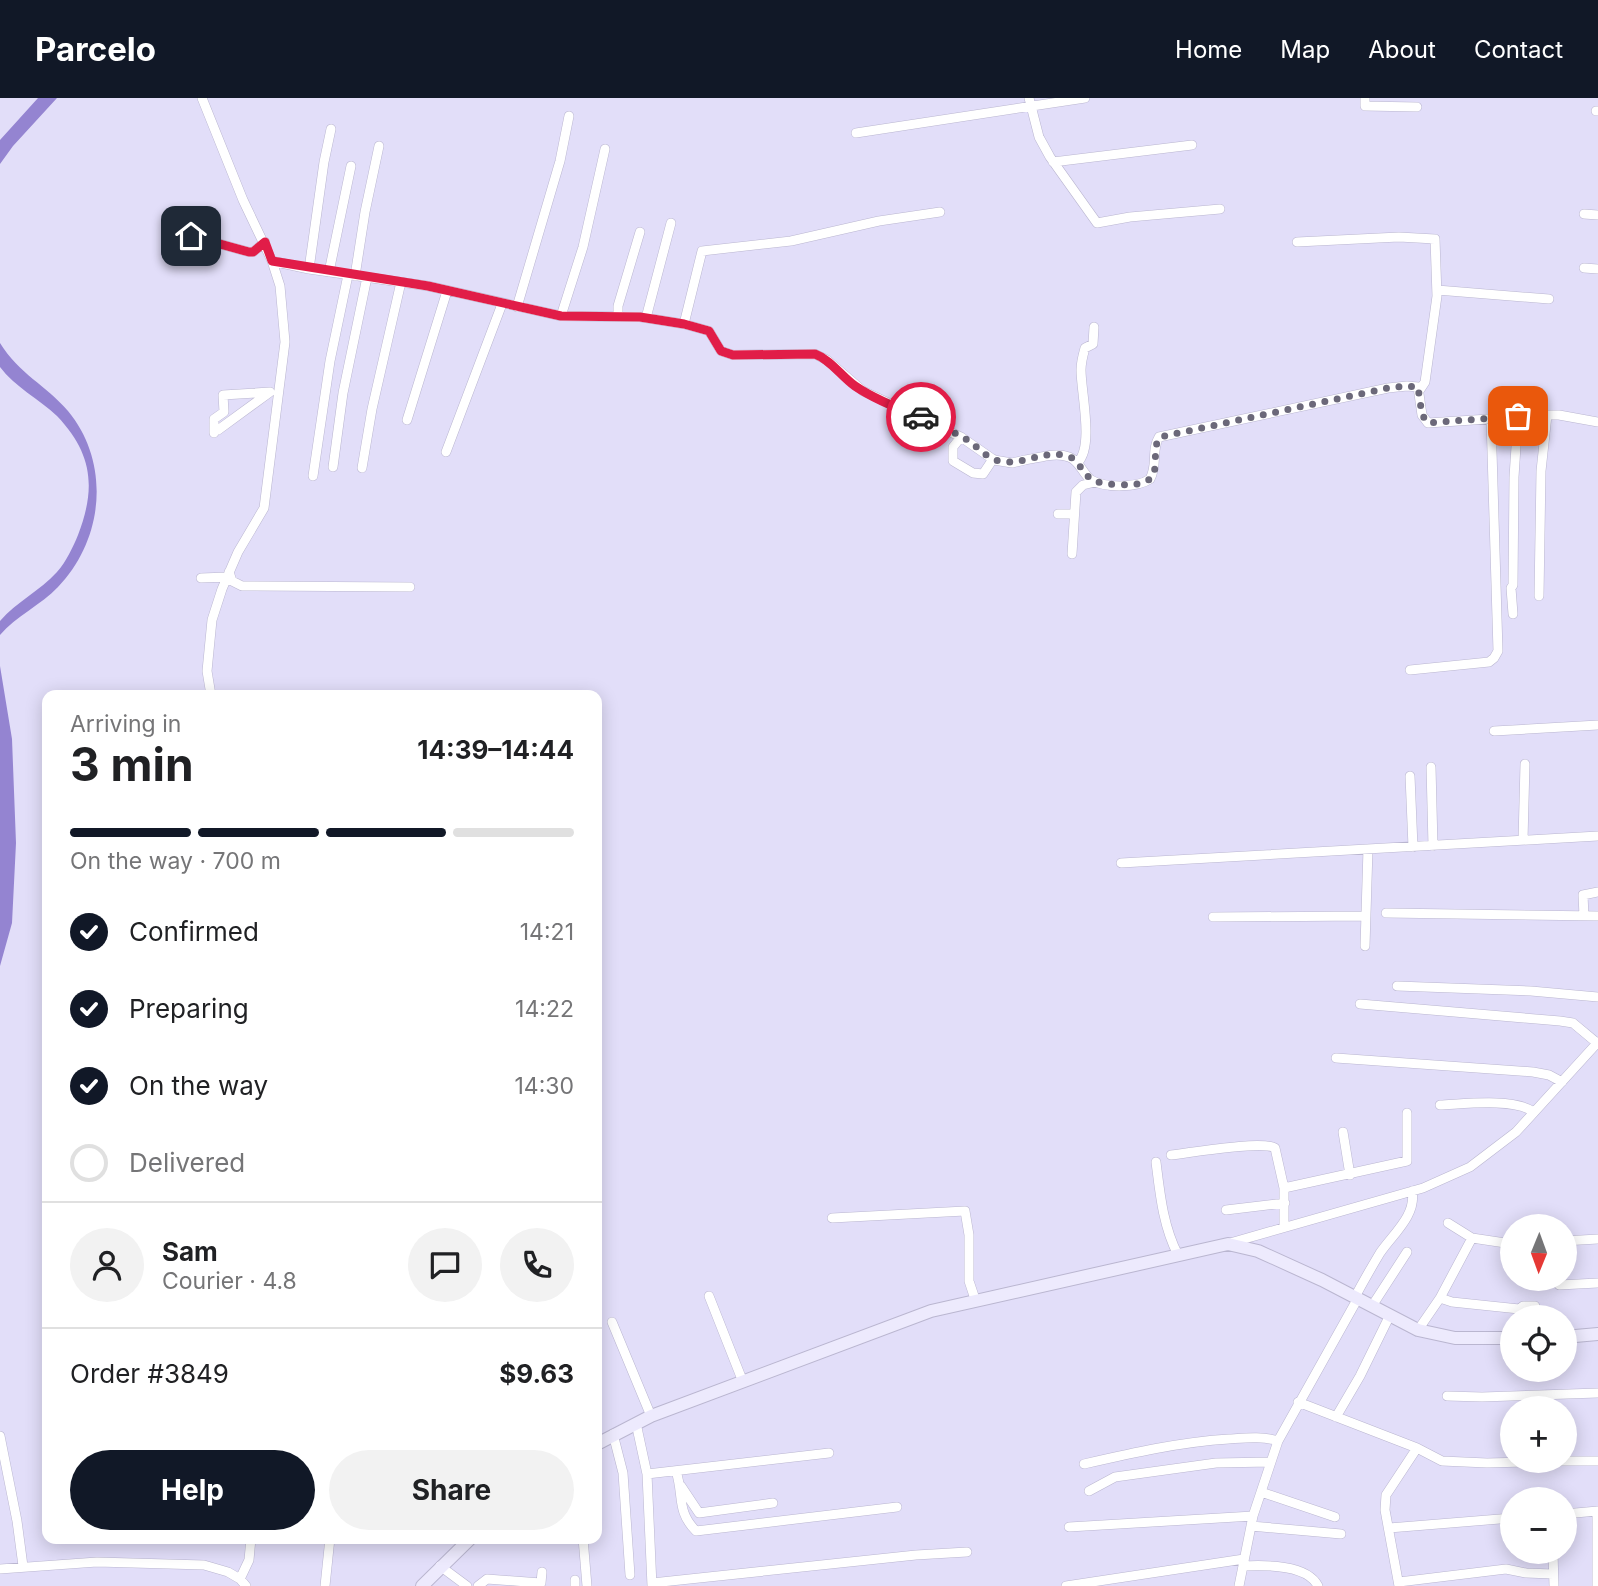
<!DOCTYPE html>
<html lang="en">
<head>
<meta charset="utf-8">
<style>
	:root { --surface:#fff; --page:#f2f2f2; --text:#202124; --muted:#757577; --line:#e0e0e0; --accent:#111827 }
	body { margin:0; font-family:Inter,sans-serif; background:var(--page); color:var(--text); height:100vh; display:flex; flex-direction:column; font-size:26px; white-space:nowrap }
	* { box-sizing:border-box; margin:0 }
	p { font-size:23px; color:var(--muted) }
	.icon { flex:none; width:38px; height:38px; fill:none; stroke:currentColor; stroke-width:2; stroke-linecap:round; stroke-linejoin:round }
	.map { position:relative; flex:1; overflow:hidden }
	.sheet { position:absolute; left:42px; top:592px; width:560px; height:854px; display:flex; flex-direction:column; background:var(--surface); border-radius:14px; box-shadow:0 4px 18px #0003 }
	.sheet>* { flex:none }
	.needle { width:46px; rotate:181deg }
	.tools { position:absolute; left:1500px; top:1116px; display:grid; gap:14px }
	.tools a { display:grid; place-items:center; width:77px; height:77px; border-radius:50%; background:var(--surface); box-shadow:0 4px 18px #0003; font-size:35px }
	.pin { position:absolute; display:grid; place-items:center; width:60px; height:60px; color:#fff; margin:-30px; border-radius:14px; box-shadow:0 4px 10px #0006 }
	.courier { position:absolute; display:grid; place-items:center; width:70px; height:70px; margin:-35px; border:5px solid #e11d48; border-radius:50%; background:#fff; color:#222; box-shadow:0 2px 9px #0007 }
	.head em { font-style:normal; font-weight:700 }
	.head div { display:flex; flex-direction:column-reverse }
	.head { display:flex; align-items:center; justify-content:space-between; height:119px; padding:0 28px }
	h1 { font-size:46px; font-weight:700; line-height:52px }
	.bar { display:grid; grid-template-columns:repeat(4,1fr); gap:10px 7px; align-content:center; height:84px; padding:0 28px }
	.bar i { height:9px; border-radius:5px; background:var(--line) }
	.bar .active { background:var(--accent) }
	.bar p { grid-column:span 4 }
	.line { display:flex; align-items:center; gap:18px; padding:0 28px; border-top:2px solid var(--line) }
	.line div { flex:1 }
	.round { display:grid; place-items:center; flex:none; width:74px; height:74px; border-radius:37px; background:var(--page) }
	ol { padding:0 28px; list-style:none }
	li { display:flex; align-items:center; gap:21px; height:77px }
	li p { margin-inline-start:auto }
	li .icon { padding:7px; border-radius:50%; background:var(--accent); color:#fff; stroke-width:4 }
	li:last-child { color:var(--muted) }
	li i { width:38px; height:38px; border:4px solid var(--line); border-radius:50% }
	.primary-button { display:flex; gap:14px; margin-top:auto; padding:14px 28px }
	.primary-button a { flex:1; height:80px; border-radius:42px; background:var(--accent); color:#fff; font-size:28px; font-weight:700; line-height:80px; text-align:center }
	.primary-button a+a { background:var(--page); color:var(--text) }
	header { display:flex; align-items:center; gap:42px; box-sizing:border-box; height:98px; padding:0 35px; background:var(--accent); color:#fff }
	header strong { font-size:33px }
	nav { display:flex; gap:38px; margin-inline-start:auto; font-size:24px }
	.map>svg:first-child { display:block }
	.water { fill:#9484d1 }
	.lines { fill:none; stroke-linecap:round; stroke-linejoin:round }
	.street-casing { stroke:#bab6d0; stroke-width:10 }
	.secondary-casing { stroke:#bab6d0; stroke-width:14 }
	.street { stroke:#fff; stroke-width:9 }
	.secondary { stroke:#edeafd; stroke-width:12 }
	.done { stroke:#6b6879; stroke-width:7; stroke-dasharray:0 12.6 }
	.route { stroke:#e11d48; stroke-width:9 }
</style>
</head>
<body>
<header>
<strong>Parcelo</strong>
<nav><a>Home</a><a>Map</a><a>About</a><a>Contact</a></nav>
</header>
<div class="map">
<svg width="1598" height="1488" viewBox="0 0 1598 1488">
	<rect width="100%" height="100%" fill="#e2def9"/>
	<path class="water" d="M 38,0 L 57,0 L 13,48 L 0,66 L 0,42 Z
		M 0,245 C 19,276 46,287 68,313 C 111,365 104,441 58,489 C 41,507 16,518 0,537 L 0,523 C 16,504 40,493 57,474 C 66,464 73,449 78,437 C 96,390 93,356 57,318 C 39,301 15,289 0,269 Z
		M 0,568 L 12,641 L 16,745 L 12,825 L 0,868 Z"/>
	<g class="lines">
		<defs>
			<path id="street" d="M 202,0 L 243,102 L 272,163 L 280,188 L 285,244 L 264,410 L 238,454 L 222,491 L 212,522 L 207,573 L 211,597
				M 1029,0 L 1039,39 L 1050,59 L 1097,125 L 1130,119 L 1220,111
				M 1365,0 L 1365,8 L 1417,9
				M 1596,13 L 1598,13
				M 856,35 L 1085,0
				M 1053,64 L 1192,47
				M 1584,116 L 1598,117
				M 191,138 L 249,154 L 253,154 L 265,144
				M 1297,144 L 1399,139 L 1435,141 L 1437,198 L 1425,284 L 1419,293
				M 272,163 L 309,171 L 428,188 L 561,218 L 640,219 L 684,226 L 709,233 L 721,253 L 733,257 L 815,256 L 827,262 L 863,293 L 961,339 L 994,362 L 1012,365 L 1025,362 C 1039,360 1055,354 1069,359 C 1080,363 1082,375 1091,382 C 1105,390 1137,390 1150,381 C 1158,367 1151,352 1159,339 L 1388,290 L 1407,288 L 1418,289 L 1422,317 L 1428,325 L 1547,317 L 1559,317 L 1598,324
				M 1584,170 L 1598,171
				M 309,171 L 324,64 L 331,31
				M 329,174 L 351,68
				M 355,178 L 365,114 L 379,48
				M 1437,192 L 1549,201
				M 517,209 L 560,63 L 569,18
				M 618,217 L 618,208 L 640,134
				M 561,218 L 583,149 L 605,51
				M 646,220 L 671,125
				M 684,226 L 702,153 L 791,143 L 879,123 L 940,114
				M 407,322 L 447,193
				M 218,332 L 270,294
				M 214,335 L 214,321 L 224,314 L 223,297 L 270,294
				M 961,339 L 953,349 L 953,363 L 973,375 L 983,376 L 993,361
				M 446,354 L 502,206
				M 1078,364 C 1094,348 1081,294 1081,272 C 1081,265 1083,257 1085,250 L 1093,246 L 1094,229
				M 333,369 L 343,295 L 367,179
				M 362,370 L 372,311 L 401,184
				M 313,378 L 330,263 L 348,177
				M 1058,416 L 1074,416
				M 1072,456 L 1076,394 L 1083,387 L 1095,384
				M 229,474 L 232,483 L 242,488 L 410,489
				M 201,480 L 227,479
				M 1539,498 L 1541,373 L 1547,317
				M 1513,516 L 1511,490 L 1513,487 L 1514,379 L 1518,318
				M 1410,572 L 1489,564 L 1494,560 L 1498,553 L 1491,320
				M 1494,633 L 1598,627
				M 1431,669 L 1433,748
				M 1410,678 L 1413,749
				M 1523,742 L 1525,666
				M 1121,765 L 1598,738
				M 1386,815 L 1598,818
				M 1584,818 L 1583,797 L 1598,794
				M 1213,819 L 1366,818
				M 1365,848 L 1368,751
				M 1397,888 L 1531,893 L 1598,899
				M 1360,906 L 1560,923 L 1573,925 L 1597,945
				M 1336,960 L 1533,974 L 1549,977 L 1562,984
				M 1440,1007 C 1464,1006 1513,1000 1532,1013
				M 1343,1034 L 1350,1077
				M 1171,1057 C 1190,1055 1262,1042 1275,1050 L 1284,1090 L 1284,1129
				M 1156,1064 C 1160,1096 1163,1128 1178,1157
				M 1284,1090 L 1407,1063 L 1407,1015
				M 1226,1112 L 1285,1105
				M 832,1120 L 965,1113 L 969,1137 L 969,1183 L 975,1201
				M 1448,1125 L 1472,1140 L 1512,1146
				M 1564,1143 L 1598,1141
				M 1230,1145 L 1423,1090 L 1470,1069 L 1516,1034 L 1598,944
				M 1559,1187 L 1598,1185
				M 709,1198 L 743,1284
				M 1355,1199 C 1363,1184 1371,1170 1380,1155 C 1392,1137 1417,1117 1412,1093
				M 1440,1200 L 1452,1204 L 1519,1211 L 1523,1208 L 1535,1208
				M 1372,1208 L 1407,1154
				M 612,1224 L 651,1318
				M 1418,1232 L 1440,1200 L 1472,1140
				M 1447,1298 L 1482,1299 L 1598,1295
				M 1298,1304 L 1417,1350 L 1442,1363 L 1487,1365 L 1563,1363
				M 1336,1319 L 1360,1278 L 1390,1217
				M 636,1325 L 647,1376 L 652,1488
				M 613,1336 L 623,1375 L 630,1477
				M 0,1338 L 17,1423 L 23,1468
				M 1564,1363 L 1598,1363
				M 1084,1366 C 1132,1355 1180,1344 1229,1341 C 1245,1340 1263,1338 1278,1343
				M 676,1373 C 684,1397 676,1413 696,1433 L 897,1409
				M 647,1376 L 829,1355
				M 681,1388 L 699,1415 L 773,1405
				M 1089,1393 L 1115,1379 L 1216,1365 L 1271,1364
				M 1261,1394 L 1335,1419
				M 1564,1416 L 1598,1413
				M 1251,1428 L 1341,1436
				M 1069,1429 L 1253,1418
				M 1389,1430 L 1512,1420
				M 583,1440 L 587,1488
				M 1553,1454 L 1554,1488
				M 440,1468 L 467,1488
				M 1243,1468 C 1264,1467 1307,1466 1318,1488
				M 0,1471 L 97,1464 L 204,1467 L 228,1474 L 240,1481 L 246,1488
				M 240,1481 L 249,1462 L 251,1440
				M 1399,1484 L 1506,1471 L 1526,1475 L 1553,1476
				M 652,1485 L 916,1457 L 967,1454
				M 325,1488 L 330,1440
				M 478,1488 L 487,1481 L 541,1485 L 542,1474
				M 575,1488 L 575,1482
				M 1066,1488 L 1244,1461
				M 1239,1488 L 1253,1418 L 1278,1343 L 1358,1200
				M 1399,1488 L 1385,1412 L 1386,1397 L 1417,1350
				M 1597,1488 L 1597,1413"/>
			<path id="secondary" d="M 1564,1239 L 1598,1236
				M 597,1346 L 651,1318 L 931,1213 L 1228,1146 L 1258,1153 L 1322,1182 L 1418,1232 L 1455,1240 L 1512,1240
				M 422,1488 L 471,1440"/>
		</defs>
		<use href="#street" class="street-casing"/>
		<use href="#secondary" class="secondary-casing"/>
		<use href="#street" class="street"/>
		<use href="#secondary" class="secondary"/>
	</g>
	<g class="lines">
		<path class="done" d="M 921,319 C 937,326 954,334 969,343 C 979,350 987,361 1000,363 C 1023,368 1045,351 1068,358 C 1079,362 1081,373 1090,380 C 1099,388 1136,389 1147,383 C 1162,374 1150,352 1160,339 L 1388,290 L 1407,288 L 1418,289 L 1422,317 L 1428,325 L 1518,318"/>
		<path class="route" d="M 191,138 L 249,154 L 253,154 L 265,144 L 272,163 L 428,188 L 561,218 L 640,219 L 684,226 L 709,233 L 721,253 L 733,257 L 815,256 C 831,262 841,278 855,288 C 874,301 899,311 921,319"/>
	</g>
</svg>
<div class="tools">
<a><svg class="needle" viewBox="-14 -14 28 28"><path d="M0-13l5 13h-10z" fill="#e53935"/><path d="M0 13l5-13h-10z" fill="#757577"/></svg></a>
<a><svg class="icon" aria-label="locate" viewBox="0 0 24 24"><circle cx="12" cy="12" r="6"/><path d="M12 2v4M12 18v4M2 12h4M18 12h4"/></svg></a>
<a>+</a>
<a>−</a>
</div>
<div class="pin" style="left:1518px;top:318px;background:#ea580c"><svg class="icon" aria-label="bag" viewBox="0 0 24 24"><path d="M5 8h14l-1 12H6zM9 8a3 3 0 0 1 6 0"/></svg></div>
<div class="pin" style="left:191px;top:138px;background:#1f2937"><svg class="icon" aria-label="home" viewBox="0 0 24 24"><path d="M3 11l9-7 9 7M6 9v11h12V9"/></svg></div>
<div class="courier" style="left:921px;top:319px"><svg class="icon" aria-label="car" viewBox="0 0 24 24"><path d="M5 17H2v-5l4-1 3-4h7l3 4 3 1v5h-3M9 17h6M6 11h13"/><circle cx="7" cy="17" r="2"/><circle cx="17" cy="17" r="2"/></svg></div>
<section class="sheet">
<div class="head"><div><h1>3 min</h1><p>Arriving in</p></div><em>14:39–14:44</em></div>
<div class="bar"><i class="active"></i><i class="active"></i><i class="active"></i><i></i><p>On the way · 700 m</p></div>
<ol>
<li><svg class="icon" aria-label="check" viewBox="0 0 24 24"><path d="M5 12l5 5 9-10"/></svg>Confirmed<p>14:21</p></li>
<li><svg class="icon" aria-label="check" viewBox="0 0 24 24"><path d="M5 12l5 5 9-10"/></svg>Preparing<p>14:22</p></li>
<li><svg class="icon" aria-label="check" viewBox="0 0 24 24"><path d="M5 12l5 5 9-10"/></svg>On the way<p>14:30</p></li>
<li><i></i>Delivered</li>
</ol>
<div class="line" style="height:126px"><a class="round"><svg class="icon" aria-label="person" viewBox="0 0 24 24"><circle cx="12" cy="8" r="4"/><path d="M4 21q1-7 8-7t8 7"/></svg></a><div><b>Sam</b><p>Courier · 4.8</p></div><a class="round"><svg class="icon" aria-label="chat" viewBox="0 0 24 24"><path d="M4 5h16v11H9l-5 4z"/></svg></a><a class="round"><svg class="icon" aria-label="phone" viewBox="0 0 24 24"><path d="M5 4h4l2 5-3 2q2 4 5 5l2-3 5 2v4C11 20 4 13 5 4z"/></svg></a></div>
<div class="line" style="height:91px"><div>Order #3849</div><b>$9.63</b></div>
<div class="primary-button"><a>Help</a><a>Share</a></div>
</section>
</div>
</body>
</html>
